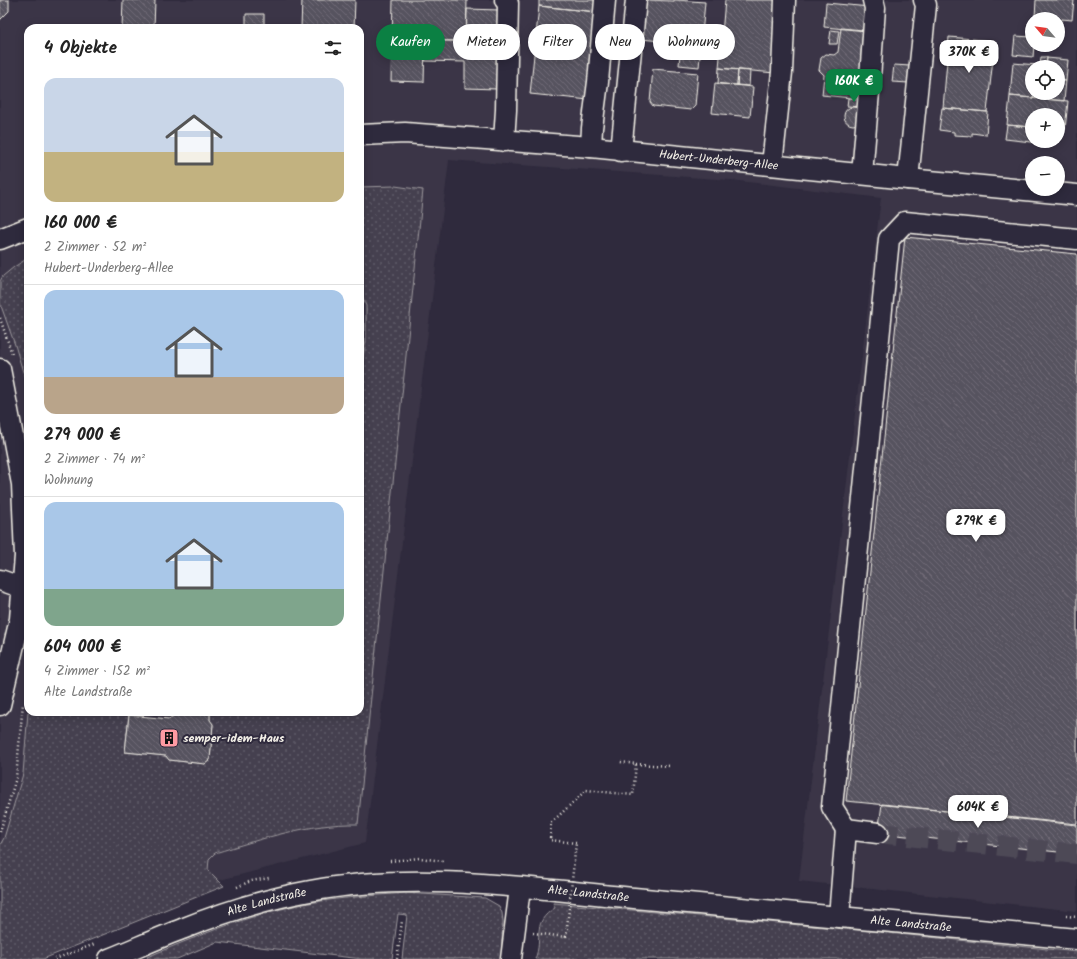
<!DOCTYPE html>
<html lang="de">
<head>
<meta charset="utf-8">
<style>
  :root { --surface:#fff; --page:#f6f6f6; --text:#222; --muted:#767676; --line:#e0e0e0; --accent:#0b8043 }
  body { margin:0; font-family:Kalam,sans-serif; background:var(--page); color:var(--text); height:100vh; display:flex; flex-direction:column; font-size:15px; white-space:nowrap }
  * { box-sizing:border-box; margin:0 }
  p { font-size:13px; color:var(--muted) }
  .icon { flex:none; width:22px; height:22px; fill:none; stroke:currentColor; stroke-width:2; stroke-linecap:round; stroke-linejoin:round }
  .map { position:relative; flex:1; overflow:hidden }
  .sheet { position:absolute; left:24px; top:24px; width:340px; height:692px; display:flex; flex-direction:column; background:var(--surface); border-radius:12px; box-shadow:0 2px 10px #0003 }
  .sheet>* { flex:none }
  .guide { position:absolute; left:376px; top:24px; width:380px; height:36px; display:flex; gap:8px }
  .needle { width:26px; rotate:298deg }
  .fabs { position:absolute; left:1025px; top:12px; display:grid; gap:8px }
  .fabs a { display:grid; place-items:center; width:40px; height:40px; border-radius:50%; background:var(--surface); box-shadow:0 2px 10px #0003; font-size:20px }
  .price { position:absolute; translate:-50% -34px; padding:0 9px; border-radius:8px; background:#fff; color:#222; font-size:13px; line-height:26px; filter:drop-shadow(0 1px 2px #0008) }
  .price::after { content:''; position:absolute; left:50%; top:24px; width:12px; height:9px; margin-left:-6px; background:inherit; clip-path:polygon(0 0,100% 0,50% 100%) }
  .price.active { background:var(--accent); color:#fff }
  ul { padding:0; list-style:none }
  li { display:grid; align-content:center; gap:8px; height:212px; padding:0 20px }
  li+li { border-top:1px solid var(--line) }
  li span { display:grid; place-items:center; height:124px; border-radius:12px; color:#555 }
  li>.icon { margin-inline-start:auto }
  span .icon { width:72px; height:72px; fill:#fffc; stroke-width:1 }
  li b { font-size:17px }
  h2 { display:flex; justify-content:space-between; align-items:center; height:48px; padding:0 20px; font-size:17px }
  .tag { padding:0 14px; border-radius:18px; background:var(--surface); box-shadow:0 2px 10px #0003; font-size:14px; line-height:36px }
  .tag.active { background:var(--accent); color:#fff }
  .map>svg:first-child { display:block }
  .built { fill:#3b3647; fill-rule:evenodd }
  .grass { fill:url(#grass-dots); stroke:#9c989c }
  .building { fill:url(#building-back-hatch); stroke:#f4f1e8 }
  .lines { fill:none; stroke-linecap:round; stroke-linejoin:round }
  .minor-tunnel { stroke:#4d4857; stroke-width:20; stroke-dasharray:20 10; stroke-linecap:butt }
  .minor-casing { stroke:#f4f1e8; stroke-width:23 }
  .path { stroke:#f4f1e8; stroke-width:2.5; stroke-dasharray:1 3; stroke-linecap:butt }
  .minor { stroke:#2f2a3d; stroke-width:20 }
  .path-bridge { stroke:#f4f1e8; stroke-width:2.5; stroke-dasharray:1 3; stroke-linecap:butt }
  .labels { text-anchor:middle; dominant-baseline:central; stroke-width:4; stroke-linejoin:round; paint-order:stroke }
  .street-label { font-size:12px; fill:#f4f1e8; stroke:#2f2a3d }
  .poi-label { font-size:12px; font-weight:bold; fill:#f4f1e8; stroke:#2f2a3d; text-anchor:start }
</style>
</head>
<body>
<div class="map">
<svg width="1077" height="959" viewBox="0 0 1077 959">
  <defs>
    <pattern id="grass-dots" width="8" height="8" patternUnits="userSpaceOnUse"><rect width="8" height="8" fill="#454050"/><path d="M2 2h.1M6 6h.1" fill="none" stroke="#605c69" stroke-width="1.8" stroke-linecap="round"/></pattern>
    <pattern id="building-back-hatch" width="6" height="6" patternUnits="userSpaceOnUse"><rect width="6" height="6" fill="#56525f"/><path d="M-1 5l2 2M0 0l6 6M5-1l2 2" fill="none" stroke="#6f6b76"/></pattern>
  </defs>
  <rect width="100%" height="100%" fill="#2f2a3d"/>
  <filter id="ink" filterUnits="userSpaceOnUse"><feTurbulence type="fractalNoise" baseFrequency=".025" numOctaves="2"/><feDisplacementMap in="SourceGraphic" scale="8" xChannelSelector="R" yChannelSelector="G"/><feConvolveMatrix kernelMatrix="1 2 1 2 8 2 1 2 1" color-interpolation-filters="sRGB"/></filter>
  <g filter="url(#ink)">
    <!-- built -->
    <path class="built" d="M0,0H1077V911L799,881L881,198L731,180L449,160L365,843L216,881L0,959ZM1032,19H1058V45H1032ZM28,28H360V712H28ZM1032,67H1058V93H1032ZM1032,115H1058V141H1032ZM1032,163H1058V189H1032Z"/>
    <!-- grass -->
    <path class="grass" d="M395,186L423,190L358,824C309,823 261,839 215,853L209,859L208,870L224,886L43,959H0V845L4,838L23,774L28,712H129L125,752L166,756L169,760L205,764L210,760L213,724L210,720V712H360V376L366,340V306L360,290V187Z
      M28,258V389L15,345L0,303V281L3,276L14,267Z
      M406,893L485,898L499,906L502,913L503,922L501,959H402L407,915L398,914L392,959H362L217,942L177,959H148L147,957C195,937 243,917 294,906C330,898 368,896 406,893Z
      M553,903L879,932L1077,952V959H535C544,938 530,923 555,908Z"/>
    <!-- building -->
    <path class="building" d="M0,0H9V11L0,20Z
      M123,0H155L154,28H122Z
      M302,0H355L354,28H301Z
      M393,0H467L466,41L392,40Z
      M539,0H598L597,12L539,6Z
      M646,0L674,1V0H676L705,2L701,45L641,39Z
      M725,0H782L775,73L719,68Z
      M1036,0H1074L1072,20L1062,19L1061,24H1058V19H1044V18L1035,17Z
      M826,3L870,7L867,31L824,27Z
      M539,6L597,12L589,100L530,94Z
      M467,9L499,10L497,89L465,88V62L425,61V41H466Z
      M246,14H264V28H246Z
      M841,28L863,30L861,55H865L858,97H861V99L822,95L824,75L819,70L821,58L826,54L834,55L838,52Z
      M831,30L839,31L837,44H829Z
      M1015,36L1032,37V45H1034L1033,57L1013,55Z
      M949,37L995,41L987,112L943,108Z
      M392,40L425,41L424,82L391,81Z
      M681,45L701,47L699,67L679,65Z
      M1041,57H1047L1046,67L1040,66Z
      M1047,58L1068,60L1066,81L1058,80V67H1046Z
      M1013,63L1037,65V67H1032V93H1034L1033,98L1010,96Z
      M894,65L910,66L909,83L892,82Z
      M719,68L738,70L737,85L718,84Z
      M653,69L698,73L695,106L691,110L653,106L650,102Z
      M738,70L750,71L749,86L737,85Z
      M1058,80L1066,81L1064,101L1033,98L1034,93H1058Z
      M715,83L753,87L750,117L712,113Z
      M1010,96L1068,101L1065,130H1058V115H1032V127L1007,125Z
      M848,98L861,99V107L847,106Z
      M844 116a9 9 0 1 1 18 0a9 9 0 1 1-18 0Z
      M942,108L988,112L986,135L972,133V136L954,135V132L939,130Z
      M1007,125L1032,127V141H1050L1049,144L1005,139Z
      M905,237L1077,254V824L846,801Z
      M173,712H210V720L213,724L210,760L205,764L169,760L166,756L125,752L129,715L169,719L173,716Z
      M882,804L1077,825V854L878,833Z"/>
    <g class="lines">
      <!-- minor-tunnel -->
      <path class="minor-tunnel" d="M878,833L1077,854"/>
      <defs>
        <g id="minor">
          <path id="s1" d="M360,135L405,133L591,147L908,179L1077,195"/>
          <path d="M504,141L506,110L508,3L505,0"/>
          <path d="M591,147L592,128L598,82L605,0"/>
          <path d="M621,151L636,0"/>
          <path d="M772,165L782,72L785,0"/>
          <path d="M862,174L869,92L875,8L873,0"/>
          <path d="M908,179L926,5L924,0"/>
          <path d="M0,239L28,228"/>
          <path d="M0,369L22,484L25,556L20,619L0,705"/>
          <path d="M0,580L23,588"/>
          <path d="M846,829L832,807L889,239L905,222L1077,239"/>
          <path d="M839,917L846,829L878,833"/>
          <path id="s2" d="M109,959C134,949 158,938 182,929C224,912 266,899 310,891C415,871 529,888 634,898C782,911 929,926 1077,939"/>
          <path d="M511,959L520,888"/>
        </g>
      </defs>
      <!-- minor casing -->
      <use href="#minor" class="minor-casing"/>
      <!-- path -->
      <path class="path" d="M0,318L12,354
        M636,764L671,766
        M0,832L16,778L23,703
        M576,843L550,840L551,823L586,790L633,795L636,764L620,762
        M390,861L420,858L443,861
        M237,887L251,881L269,878
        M1066,916L1077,917
        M533,933L566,937
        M55,959L95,944
        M397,959L402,921"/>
      <!-- minor -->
      <use href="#minor" class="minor"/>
      <!-- path-bridge -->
      <path class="path-bridge" d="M566,937L576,843"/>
    </g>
  </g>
  <!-- icons -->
  <defs>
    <symbol id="building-square" viewBox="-11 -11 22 22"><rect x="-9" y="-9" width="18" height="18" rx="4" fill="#ff9aa2" stroke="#2f2a3d"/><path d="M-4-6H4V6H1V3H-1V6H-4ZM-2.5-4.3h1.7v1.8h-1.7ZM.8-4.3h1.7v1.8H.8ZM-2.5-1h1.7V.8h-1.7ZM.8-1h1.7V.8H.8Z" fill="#111"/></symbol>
  </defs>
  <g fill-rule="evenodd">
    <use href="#building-square" x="158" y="727" width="22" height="22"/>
  </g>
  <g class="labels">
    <!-- street labels -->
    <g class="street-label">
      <text stroke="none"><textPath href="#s1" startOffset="360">Hubert-Underberg-Allee</textPath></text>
      <text stroke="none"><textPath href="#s2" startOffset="492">Alte Landstraße</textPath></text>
      <text stroke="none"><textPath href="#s2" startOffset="168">Alte Landstraße</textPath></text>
      <text stroke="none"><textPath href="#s2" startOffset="816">Alte Landstraße</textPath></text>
    </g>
    <!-- poi labels -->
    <g class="poi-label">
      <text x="183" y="738">semper-idem-Haus</text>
    </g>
  </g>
</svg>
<div class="fabs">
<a><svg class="needle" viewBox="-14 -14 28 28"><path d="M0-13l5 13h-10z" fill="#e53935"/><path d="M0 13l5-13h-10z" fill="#767676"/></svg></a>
<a><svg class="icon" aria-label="locate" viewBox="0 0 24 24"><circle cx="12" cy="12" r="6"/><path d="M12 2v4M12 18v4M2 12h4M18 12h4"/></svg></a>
<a>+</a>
<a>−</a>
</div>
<b class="price" style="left:969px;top:74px">370K €</b>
<b class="price active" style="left:854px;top:103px">160K €</b>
<b class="price" style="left:976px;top:543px">279K €</b>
<b class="price" style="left:978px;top:829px">604K €</b>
<div class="guide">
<a class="tag active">Kaufen</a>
<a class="tag">Mieten</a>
<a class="tag">Filter</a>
<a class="tag">Neu</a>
<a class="tag">Wohnung</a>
</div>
<section class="sheet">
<h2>4 Objekte<svg class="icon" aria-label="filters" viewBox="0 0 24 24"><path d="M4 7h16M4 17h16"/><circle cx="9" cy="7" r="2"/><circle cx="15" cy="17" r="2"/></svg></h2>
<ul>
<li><span style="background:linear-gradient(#c9d6e8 60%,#c2b280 0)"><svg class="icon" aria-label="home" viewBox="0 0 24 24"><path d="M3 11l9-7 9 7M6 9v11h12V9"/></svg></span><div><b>160 000 €</b><p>2 Zimmer · 52 m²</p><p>Hubert-Underberg-Allee</p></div></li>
<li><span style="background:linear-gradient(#a9c7e8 70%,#b9a48a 0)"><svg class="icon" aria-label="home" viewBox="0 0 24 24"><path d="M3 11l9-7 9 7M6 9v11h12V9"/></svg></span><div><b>279 000 €</b><p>2 Zimmer · 74 m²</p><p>Wohnung</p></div></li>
<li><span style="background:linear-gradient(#a9c7e8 70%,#7fa58c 0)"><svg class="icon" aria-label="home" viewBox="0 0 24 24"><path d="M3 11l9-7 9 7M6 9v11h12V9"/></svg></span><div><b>604 000 €</b><p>4 Zimmer · 152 m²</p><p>Alte Landstraße</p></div></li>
</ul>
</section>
</div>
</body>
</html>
